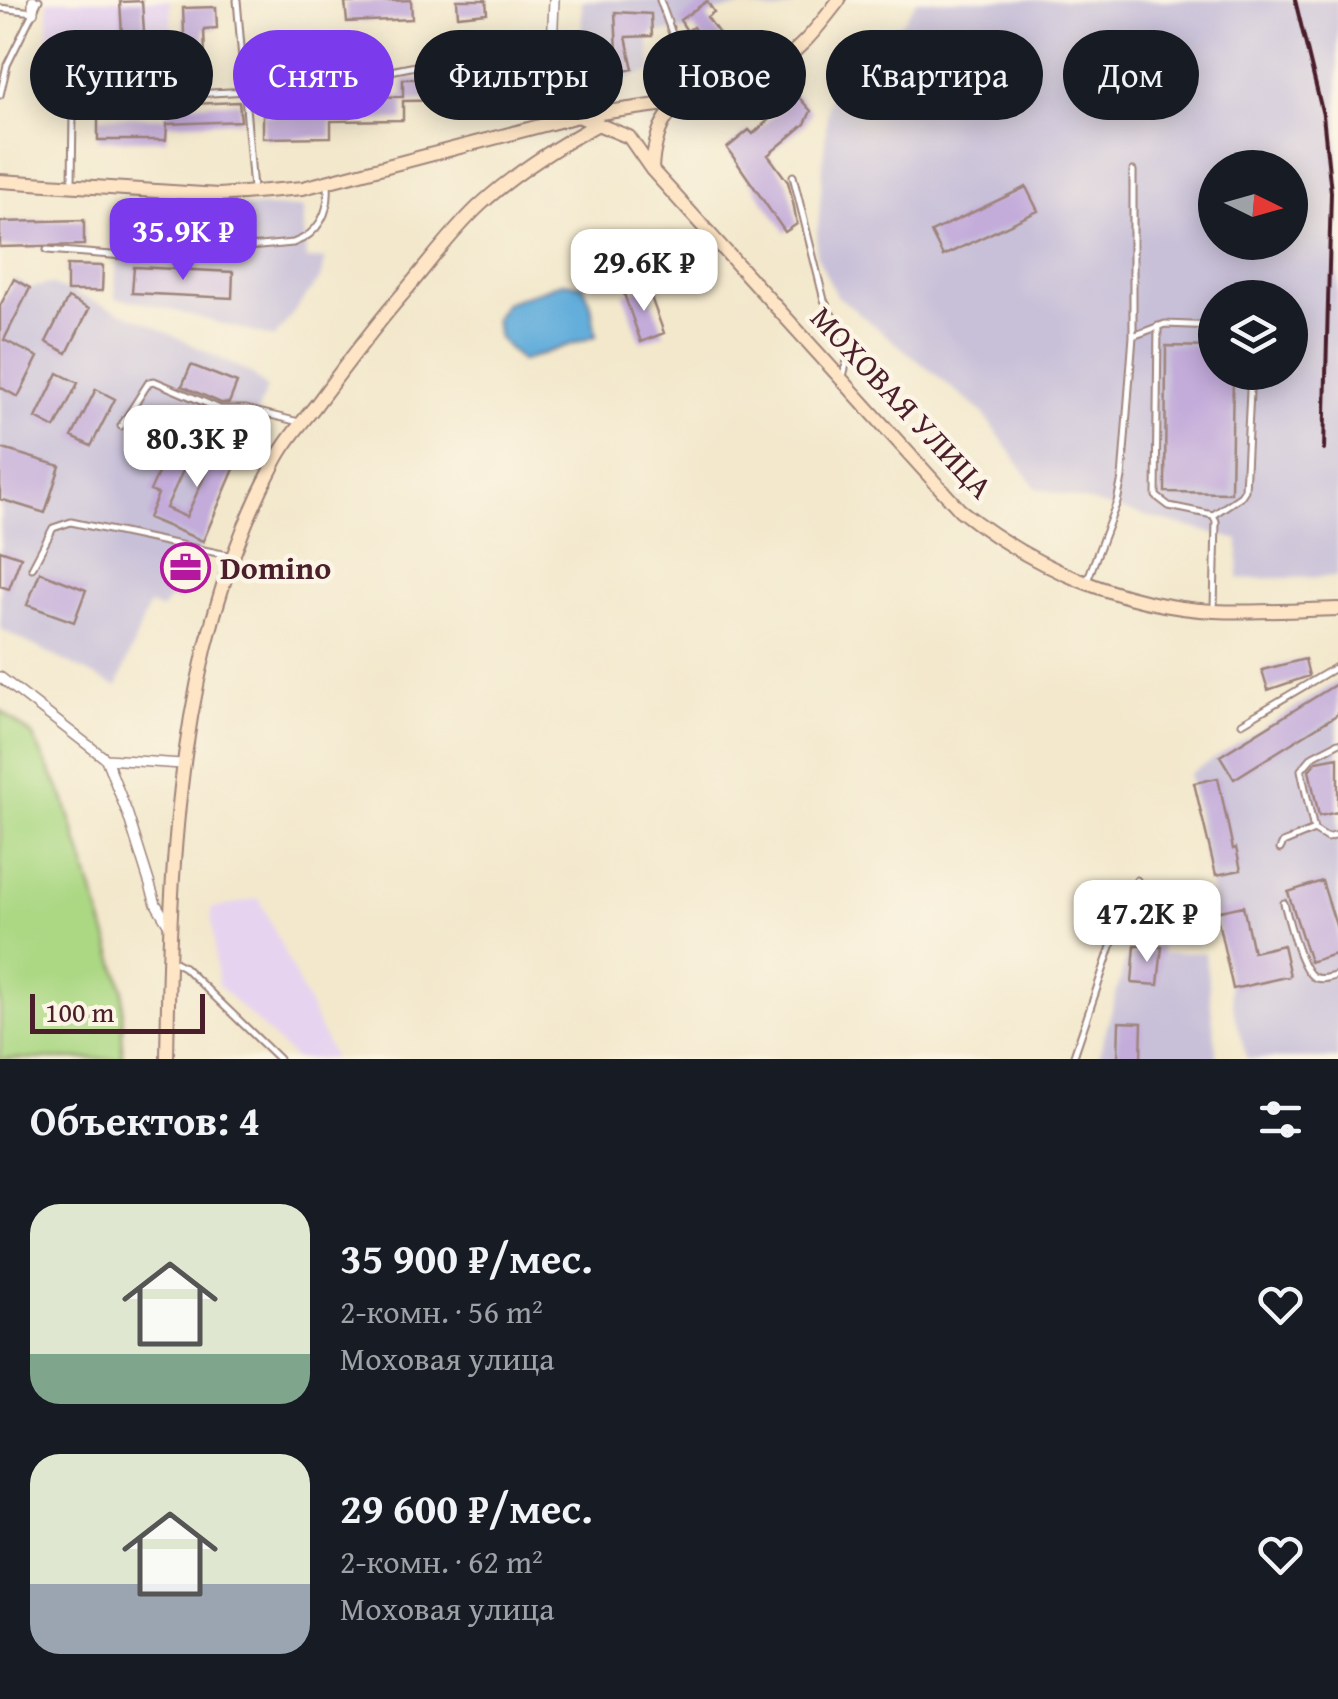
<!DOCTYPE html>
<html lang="ru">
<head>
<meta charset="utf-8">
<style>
  :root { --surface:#171b24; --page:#242831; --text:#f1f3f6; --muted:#9ea1a6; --accent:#7c3aed }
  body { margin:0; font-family:"Gentium Book Plus",serif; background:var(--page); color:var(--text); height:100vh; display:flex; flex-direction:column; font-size:38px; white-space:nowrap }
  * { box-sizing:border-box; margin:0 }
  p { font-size:32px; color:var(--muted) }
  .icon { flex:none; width:55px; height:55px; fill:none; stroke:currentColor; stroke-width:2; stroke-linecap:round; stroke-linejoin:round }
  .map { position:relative; height:1059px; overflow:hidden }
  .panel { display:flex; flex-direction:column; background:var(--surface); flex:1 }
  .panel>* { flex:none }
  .top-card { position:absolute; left:30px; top:30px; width:1280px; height:90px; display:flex; gap:20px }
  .needle { width:65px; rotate:95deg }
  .buttons { position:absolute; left:1198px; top:150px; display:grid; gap:20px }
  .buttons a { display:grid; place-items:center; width:110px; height:110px; border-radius:50%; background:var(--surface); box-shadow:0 5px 25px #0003; font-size:50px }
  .scale { position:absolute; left:30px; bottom:25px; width:175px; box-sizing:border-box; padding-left:10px; border:5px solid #4a1f2b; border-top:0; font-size:28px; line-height:35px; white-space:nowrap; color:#4a1f2b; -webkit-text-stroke:8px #fcf5e5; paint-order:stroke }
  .price { position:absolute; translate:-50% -85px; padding:0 22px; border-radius:20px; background:#fff; color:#222; font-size:32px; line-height:65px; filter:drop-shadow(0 2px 5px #0008) }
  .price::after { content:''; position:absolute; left:50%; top:60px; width:30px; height:22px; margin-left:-15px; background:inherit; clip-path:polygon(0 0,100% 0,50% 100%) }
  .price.current { background:var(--accent); color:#fff }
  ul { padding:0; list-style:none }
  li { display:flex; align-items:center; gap:30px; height:250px; padding:0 30px }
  li span { display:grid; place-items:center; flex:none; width:280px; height:200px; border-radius:30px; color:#555 }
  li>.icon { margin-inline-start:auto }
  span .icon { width:120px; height:120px; fill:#fffc; stroke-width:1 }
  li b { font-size:42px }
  h2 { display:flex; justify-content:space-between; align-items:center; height:120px; padding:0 30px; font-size:42px }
  .pill { padding:0 35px; border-radius:45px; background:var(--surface); box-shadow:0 5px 25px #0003; font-size:35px; line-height:90px }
  .pill.current { background:var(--accent); color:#fff }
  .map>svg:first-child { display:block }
  .built { fill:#e6d3f0 }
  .industrial { fill:#c8c0d8; fill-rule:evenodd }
  .green { fill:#acd884; stroke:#7b7c58; stroke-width:2.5 }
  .water { fill:#63aedb; stroke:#566683; stroke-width:2.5 }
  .building { fill:#c3abda }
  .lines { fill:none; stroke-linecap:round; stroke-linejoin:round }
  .lane-casing { stroke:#9e847c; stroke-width:9 }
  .street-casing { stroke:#9e847c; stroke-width:12 }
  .secondary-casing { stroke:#9e847c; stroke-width:16 }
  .lane { stroke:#fff; stroke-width:5 }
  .street { stroke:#fff; stroke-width:9 }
  .secondary { stroke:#fee5c5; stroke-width:12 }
  .rail { stroke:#4a1f2b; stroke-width:4 }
  .labels { text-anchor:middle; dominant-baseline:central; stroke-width:9; stroke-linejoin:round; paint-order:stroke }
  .street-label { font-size:32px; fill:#4a1f2b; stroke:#fcf5e5 }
  .poi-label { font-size:32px; font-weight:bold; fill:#4a1f2b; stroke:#fcf5e5; text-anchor:start }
</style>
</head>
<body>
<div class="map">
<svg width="1338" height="1059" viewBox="0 0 1338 1059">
  <rect width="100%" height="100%" fill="#fcf5e5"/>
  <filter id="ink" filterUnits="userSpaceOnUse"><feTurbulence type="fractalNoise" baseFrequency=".01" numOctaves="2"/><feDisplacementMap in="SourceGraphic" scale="20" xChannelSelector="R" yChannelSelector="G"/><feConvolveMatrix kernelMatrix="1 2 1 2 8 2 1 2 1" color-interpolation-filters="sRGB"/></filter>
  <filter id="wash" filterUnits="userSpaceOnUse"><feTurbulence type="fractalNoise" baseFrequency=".0048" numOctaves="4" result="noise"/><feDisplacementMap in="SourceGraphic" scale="40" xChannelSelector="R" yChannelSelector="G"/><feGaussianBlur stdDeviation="2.25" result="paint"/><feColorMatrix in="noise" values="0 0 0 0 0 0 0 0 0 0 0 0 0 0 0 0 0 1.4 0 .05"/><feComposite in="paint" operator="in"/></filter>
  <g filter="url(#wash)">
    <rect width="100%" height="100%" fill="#f3e8cc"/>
    <!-- built -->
    <path class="built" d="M48,0H170L174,64L162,83L144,91L48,100Z
      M259,898L334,1059H295L218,985L211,909Z"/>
    <!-- industrial -->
    <path class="industrial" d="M582,0H808L777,12L746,6L715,12L687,31L648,33L652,72L591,88L581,35Z
      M917,0H1338V577L1238,579L1239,540L1036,488L982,412L836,295L816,254L829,90L905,19ZM1215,168H1290V242H1215ZM1215,298H1290V372H1215Z
      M119,204L303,208L306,259H325L322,276L274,338L145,303L115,298Z
      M50,284L146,322L252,374L267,389L211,520L186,588L179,601L170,598L162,610L149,605L117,687L0,629V348L30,288Z
      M1338,681V1059H1247L1235,1016L1189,774Z
      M1205,952L1217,1059H1098L1127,955Z"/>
    <!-- green -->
    <path class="green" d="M0,710L32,735L64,798L123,989L122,1059H0Z"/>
    <!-- water -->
    <path class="water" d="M564,282L583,285L591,305L596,336L521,361L498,337L495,319L505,303Z"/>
    <g id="blocks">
      <!-- building -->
      <path class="building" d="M411,0L412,19L347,22L345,3Z
        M457,0H486L487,13L458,16Z
        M142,1L147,79L125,81L120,2Z
        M707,1L714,12L707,17L728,46L714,56L693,27L687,31L680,20Z
        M216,7L217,28L204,29L205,57L185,58L183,8Z
        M615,12L651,14L652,36L626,37L633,69L611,74L607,54L617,52Z
        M518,55V78H461L460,56Z
        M461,78V100L403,101V120L331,121V137L263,138V115L330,114L331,95L403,97V79Z
        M794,92L811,111L805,124L768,155L788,182L794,207L797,224L785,232L727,148L749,130L753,134L787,103L784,100Z
        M239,102L241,121L167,124L166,140H98V117H166V105Z
        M1026,187L1038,211L943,256L931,232Z
        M135,211L214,213L213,239L135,237Z
        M84,220V245L0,247V222Z
        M67,265L103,266L102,291H67Z
        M134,267L233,272L232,298L132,293Z
        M14,279L30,288L4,340L38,357L18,397L0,387V306Z
        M647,286L664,333L641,342L624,294Z
        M68,298L89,309L67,353L46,342Z
        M1166,346L1215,347V372H1233L1231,493L1165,492Z
        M191,365L237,383L229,403H221L182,386Z
        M58,373L78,383L55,428L36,418Z
        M96,389L115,399L91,446L72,437Z
        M225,431L246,441L203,541L148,518L158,494L150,491L165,457L185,466L166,508L186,517Z
        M0,448L60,466L45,513L0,499Z
        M0,550L21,557L9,589L0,586Z
        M178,558L195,564L186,588L169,581Z
        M40,572L86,590L74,622L27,605Z
        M1305,659L1309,676L1268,690L1262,670Z
        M1338,683V714L1234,779L1220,756Z
        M1338,757V812L1319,816L1309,770L1317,761Z
        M1218,778L1233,849L1236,848L1241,870L1216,875L1194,783Z
        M1322,881L1338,932V953L1310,962L1288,892Z
        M1243,906L1253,952L1283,945L1290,976L1233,989L1216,912Z
        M1135,945L1162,947L1158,985L1132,983Z
        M1119,1022L1142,1023L1141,1059H1118Z"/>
    </g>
  </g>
  <g filter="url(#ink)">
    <use href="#blocks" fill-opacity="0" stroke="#9e847c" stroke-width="2.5"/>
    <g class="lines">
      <defs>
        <path id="lane" d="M237,0L253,189
          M660,0L694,95
          M0,8L33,12
          M0,95L7,65L39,0
          M793,176L824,300L846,342L848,357L843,376
          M72,182L73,114L156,96L304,88L436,62L453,50L550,42
          M47,250L137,257L293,243C319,234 330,212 328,185
          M1158,326L1156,496L1169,506L1213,515L1216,521L1214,608
          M1133,336L1165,324L1215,326
          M121,426L149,382L154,381L220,409H246L299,422
          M1213,515L1241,496L1245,490L1251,372
          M32,568L53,528L71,522L232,556
          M1087,581L1117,502L1122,478L1133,336V171
          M1242,723L1338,666
          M1314,830L1327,838L1338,835
          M1280,849L1283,843L1314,830L1301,770L1313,756L1338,743
          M1284,903C1288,918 1300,970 1314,977C1321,981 1331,977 1338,975
          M171,960L184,967L279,1059
          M1073,1059L1123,911L1137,880"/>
        <path id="street" d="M554,0L551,74L561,106L578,116
          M33,12V0
          M0,677L106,759L128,815L156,904L168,924
          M106,759L182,764"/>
        <path id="secondary" d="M578,116L629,137L652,170L960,510C1032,567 1121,606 1214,611C1255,613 1297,610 1338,609
          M652,170C652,156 655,145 659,132C674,88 725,95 762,74C796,56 816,30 839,0
          M0,181L219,195L303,188L578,116L680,102
          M167,1059C170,856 177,643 276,460C286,440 302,423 316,405C342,370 367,336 395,303C423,271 449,234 480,205C515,173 556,147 598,124"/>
      </defs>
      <!-- lane casing -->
      <use href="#lane" class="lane-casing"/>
      <!-- street casing -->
      <use href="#street" class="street-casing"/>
      <!-- secondary casing -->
      <use href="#secondary" class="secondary-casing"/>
      <!-- lane -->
      <use href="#lane" class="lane"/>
      <!-- street -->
      <use href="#street" class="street"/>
      <!-- secondary -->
      <use href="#secondary" class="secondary"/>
      <!-- rail -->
      <path class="rail" d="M1295,0L1323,115L1331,192L1324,450"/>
    </g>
  </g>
  <!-- icons -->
  <defs>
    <symbol id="office-ring" viewBox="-11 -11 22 22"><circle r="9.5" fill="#fcf5e5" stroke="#b5179e" stroke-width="1.5"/><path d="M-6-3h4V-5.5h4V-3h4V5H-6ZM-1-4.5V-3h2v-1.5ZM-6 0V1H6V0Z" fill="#b5179e"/></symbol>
  </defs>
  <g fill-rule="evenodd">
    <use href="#office-ring" x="158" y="540" width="55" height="55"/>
  </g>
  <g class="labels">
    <!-- street labels -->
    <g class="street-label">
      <text transform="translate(902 402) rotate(47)">МОХОВАЯ УЛИЦА</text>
    </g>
    <!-- poi labels -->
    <g class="poi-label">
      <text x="220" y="567">Domino</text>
    </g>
  </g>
</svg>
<div class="buttons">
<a><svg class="needle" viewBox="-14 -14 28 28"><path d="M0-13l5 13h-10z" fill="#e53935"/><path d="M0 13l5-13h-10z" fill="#9ea1a6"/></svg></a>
<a><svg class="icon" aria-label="layers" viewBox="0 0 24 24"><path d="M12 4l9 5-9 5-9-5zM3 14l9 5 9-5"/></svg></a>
</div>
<div class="scale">100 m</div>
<b class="price current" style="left:183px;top:283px">35.9K ₽</b>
<b class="price" style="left:644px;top:314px">29.6K ₽</b>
<b class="price" style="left:197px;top:490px">80.3K ₽</b>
<b class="price" style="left:1147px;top:965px">47.2K ₽</b>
<div class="top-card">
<a class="pill">Купить</a>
<a class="pill current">Снять</a>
<a class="pill">Фильтры</a>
<a class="pill">Новое</a>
<a class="pill">Квартира</a>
<a class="pill">Дом</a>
</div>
</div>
<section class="panel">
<h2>Объектов: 4<svg class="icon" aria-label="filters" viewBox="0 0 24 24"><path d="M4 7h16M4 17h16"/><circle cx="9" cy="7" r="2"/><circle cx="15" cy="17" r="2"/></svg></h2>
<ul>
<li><span style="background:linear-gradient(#dfe7d0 75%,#7fa58c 0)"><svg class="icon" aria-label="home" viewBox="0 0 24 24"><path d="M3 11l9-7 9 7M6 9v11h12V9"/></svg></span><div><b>35 900 ₽/мес.</b><p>2-комн. · 56 m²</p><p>Моховая улица</p></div><svg class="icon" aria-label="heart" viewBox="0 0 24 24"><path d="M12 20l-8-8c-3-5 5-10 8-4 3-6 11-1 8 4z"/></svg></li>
<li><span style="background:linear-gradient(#dfe7d0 65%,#9aa5b1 0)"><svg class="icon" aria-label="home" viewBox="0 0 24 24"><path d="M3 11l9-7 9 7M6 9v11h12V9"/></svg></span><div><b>29 600 ₽/мес.</b><p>2-комн. · 62 m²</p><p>Моховая улица</p></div><svg class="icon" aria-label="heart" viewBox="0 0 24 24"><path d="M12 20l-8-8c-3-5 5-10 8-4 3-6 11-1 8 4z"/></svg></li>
</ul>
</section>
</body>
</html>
